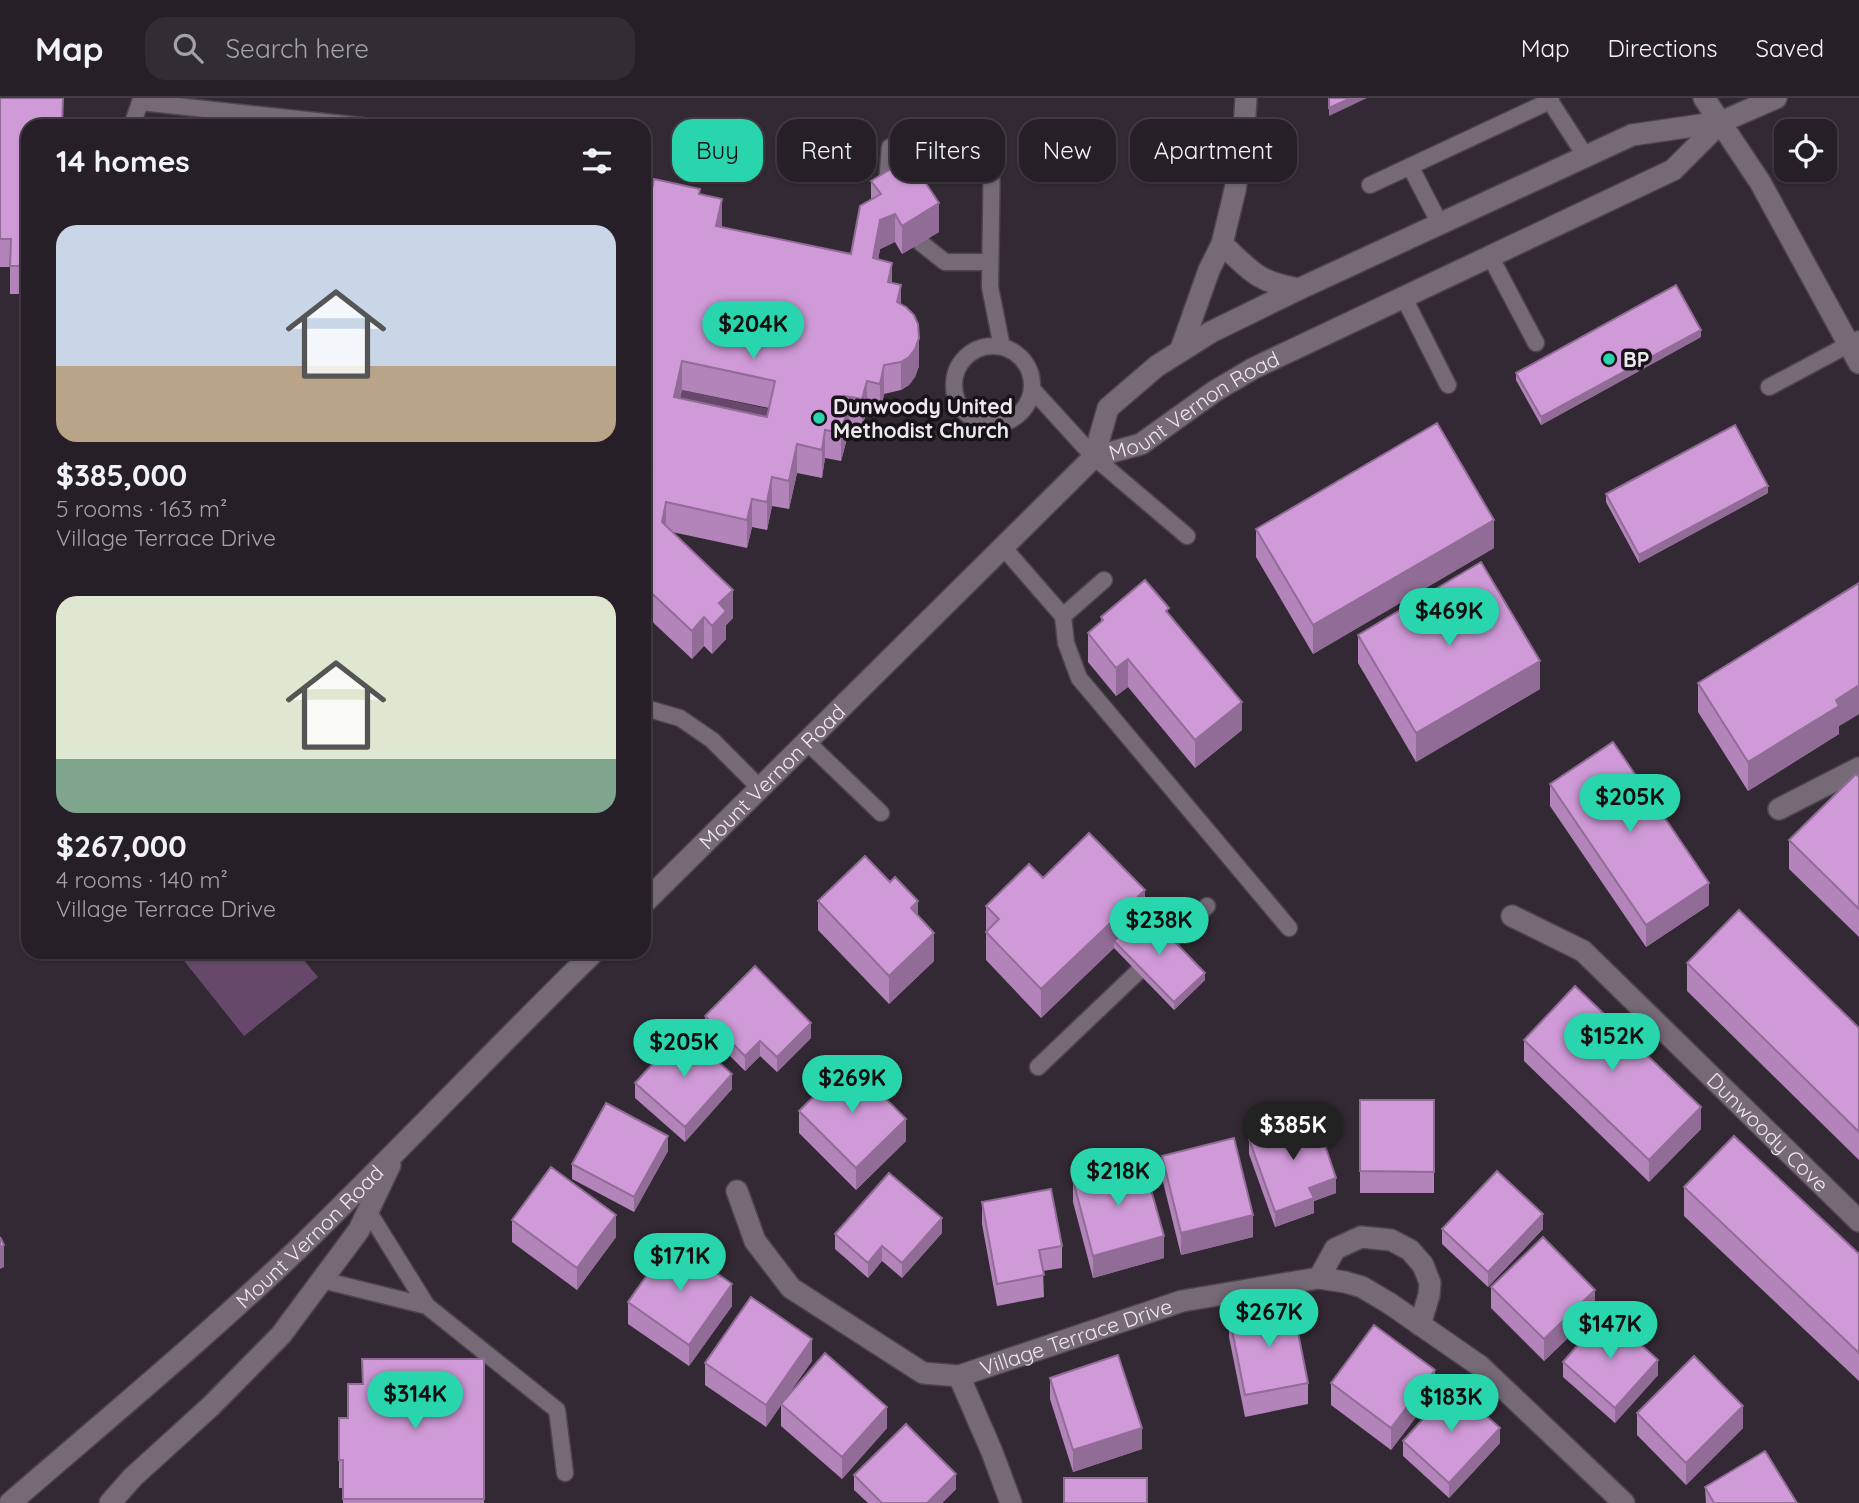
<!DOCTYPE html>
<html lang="en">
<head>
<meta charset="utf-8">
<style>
  :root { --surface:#261f27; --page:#322c33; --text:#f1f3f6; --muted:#a4a2a7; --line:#423d44; --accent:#28d5ad }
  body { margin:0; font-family:Quicksand,sans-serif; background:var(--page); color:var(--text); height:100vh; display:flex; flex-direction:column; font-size:26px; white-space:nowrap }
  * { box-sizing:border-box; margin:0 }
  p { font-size:23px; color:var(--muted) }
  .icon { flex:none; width:38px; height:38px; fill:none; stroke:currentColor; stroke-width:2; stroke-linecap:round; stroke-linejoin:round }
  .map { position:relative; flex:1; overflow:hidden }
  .side { position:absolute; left:21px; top:21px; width:630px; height:840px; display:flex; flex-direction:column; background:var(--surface); border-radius:21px; box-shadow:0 2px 5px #0004,0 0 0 2px var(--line) }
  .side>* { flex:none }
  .hud { position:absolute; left:672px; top:21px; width:665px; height:63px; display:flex; gap:14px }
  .buttons { position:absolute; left:1774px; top:21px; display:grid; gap:14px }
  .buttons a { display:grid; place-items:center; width:63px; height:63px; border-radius:14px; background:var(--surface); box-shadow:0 2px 5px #0004,0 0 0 2px var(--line); font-size:35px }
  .price { position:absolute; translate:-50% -60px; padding:0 16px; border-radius:24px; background:var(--accent); color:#111; font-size:23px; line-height:46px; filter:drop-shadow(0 2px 4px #0008) }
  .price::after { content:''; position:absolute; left:50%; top:42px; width:21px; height:16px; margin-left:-10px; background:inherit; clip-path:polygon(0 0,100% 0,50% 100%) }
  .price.selected { background:#222; color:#fff }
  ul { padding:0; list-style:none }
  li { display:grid; align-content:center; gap:14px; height:371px; padding:0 35px }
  li span { display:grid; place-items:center; height:217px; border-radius:21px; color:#555 }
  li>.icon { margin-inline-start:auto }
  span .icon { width:126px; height:126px; fill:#fffc; stroke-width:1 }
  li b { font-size:30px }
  h2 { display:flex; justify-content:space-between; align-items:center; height:84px; padding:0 35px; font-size:30px }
  .chip { padding:0 24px; border-radius:21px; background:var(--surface); box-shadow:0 2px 5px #0004,0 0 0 2px var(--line); font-size:24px; line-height:63px }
  .chip.selected { background:var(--accent); color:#111 }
  header { display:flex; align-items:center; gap:42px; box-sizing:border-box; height:98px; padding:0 35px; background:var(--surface); border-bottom:2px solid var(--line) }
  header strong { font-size:33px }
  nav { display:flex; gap:38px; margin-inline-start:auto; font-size:24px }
  .search { width:490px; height:63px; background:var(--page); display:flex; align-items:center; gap:18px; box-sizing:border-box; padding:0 24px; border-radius:21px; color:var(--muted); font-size:26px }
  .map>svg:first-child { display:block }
  .green { fill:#66496a }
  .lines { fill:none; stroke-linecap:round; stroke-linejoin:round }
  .lane-casing { stroke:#4d454e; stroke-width:19 }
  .street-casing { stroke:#4d454e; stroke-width:24 }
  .secondary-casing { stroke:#4d454e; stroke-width:24 }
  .lane { stroke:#766a77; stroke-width:16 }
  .street { stroke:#766a77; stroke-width:21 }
  .secondary { stroke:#766a77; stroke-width:21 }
  .wall { fill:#b284b9; fill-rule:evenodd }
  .shaded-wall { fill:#916c96 }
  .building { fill:#cf9ad7; stroke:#916c96; stroke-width:2; fill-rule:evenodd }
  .poi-dot { fill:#28d5ad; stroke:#181318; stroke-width:2.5 }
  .labels { text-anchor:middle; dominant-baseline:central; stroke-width:7; stroke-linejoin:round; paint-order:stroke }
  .poi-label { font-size:21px; font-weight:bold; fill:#eee8ef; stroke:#181318; text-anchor:start }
  .street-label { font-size:21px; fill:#eee8ef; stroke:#181318 }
</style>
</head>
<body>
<header>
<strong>Map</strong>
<div class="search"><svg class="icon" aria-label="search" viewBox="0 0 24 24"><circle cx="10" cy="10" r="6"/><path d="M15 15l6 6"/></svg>Search here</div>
<nav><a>Map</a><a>Directions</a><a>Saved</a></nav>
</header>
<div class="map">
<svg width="1859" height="1405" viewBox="0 0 1859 1405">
  <rect width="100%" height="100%" fill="#332934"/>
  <!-- green -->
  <path class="green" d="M682,292L775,312L767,347L674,328Z
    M177,854H297L318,879L244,938Z"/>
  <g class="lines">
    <defs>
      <path id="lane" d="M1550,3L1586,59
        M132,28L140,4L363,28
        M992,50L990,189L1002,249
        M1410,68L1440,126
        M1370,87L1550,3L1551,0
        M889,92L887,86L890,49
        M921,145L945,164H989
        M1490,158L1536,245
        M1403,198L1448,287
        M954 287a39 39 0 1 1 78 0a39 39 0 1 1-78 0Z
        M1769,289L1859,241
        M1032,291L1094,359L1187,438
        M1003,449L1063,518L1066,545L1079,580L1289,830
        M1063,518L1104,482
        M649,611L680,620L712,642L760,690
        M807,644L881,715
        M1038,969L1207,808
        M322,1182L427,1208L368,1113
        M427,1208L557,1312L565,1375"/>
      <g id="street">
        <path d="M1222,146C1251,173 1257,184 1299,191"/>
        <path d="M1181,251L1209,172L1222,146L1235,92L1244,33L1246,0"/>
        <path d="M1779,711L1859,670"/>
        <path id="s1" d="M1512,818L1583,853L1859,1123"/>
        <path id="s2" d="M737,1093L755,1143L791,1190L923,1275L959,1278L1182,1203L1319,1180L1345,1184L1362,1189L1389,1205L1480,1268L1624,1405"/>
        <path d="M1319,1180L1335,1151L1361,1139L1391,1142L1410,1152L1423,1167L1430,1185L1429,1197L1420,1227"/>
        <path d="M959,1278L992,1354L1011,1405"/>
      </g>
      <g id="secondary">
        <path d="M1704,0L1760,84L1859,265"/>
        <path d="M1094,359L1108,310L1157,268L1211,234L1299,191L1632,37L1721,24"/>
        <path id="s3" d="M644,805L1094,359L1141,346L1215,293L1254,270L1673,72L1721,24L1776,0"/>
        <path id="s4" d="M10,1405C107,1321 206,1239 299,1150C399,1053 494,952 594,854"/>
        <path d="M110,1405L133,1379L211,1308L281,1237L359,1132L390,1067"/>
      </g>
    </defs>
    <!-- lane casing -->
    <use href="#lane" class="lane-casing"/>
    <!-- street casing -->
    <use href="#street" class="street-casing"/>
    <!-- secondary casing -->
    <use href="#secondary" class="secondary-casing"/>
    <!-- lane -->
    <use href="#lane" class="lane"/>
    <!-- street -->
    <use href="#street" class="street"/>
    <!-- secondary -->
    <use href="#secondary" class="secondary"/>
  </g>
  <!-- wall -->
  <path class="wall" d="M0,0L28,28V196H10V169H0Z
    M871,83L939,134L902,156L895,144L880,151L878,162L892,185L901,206L919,268L915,279L909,287L901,292L884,296L880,314L867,312L862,329L849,327V333L841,363L825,360L822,380L797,375L789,411L772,408L767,432L752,429L747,450L672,434L733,520L726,527V541L712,556L704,548L692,561L644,516V112L647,113L700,96L722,129L851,156L871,102ZM682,292L769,310L767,319L680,301Z
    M1701,239L1541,327L1516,282V275Z
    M1768,395L1639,465L1606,404V396Z
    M1256,431L1494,450L1313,556L1256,459Z
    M1859,485V616L1839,628V636L1748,693L1698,614V585Z
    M1169,516L1242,632L1195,670L1128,589L1116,598L1088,564V535L1101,524V519Z
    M1358,537L1540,591L1416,664L1358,565Z
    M1859,679V839L1789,771V742Z
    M1550,686L1709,807L1646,849L1550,708Z
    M1043,780L1145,813L1205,882L1174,912L1114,850L1041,920L986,862V808Z
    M818,803L918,817L934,863L889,906L818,832Z
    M1687,865L1859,930V1062L1687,893Z
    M705,918L811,940L777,974L760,958L745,973L705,933Z
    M1524,942L1701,1031L1649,1084L1524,963Z
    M635,985L732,991L685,1044L635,1000Z
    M1360,1002H1434V1095H1360Z
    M799,1013L906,1043L856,1092L799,1035Z
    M1249,1041L1336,1095L1314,1103V1115L1275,1129L1249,1056Z
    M668,1053L634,1114L572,1081V1066Z
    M1162,1058L1253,1139L1181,1157L1162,1080Z
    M1073,1082L1164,1160L1093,1180L1073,1104Z
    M1684,1089L1859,1156V1283L1684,1118Z
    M982,1104L1062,1148V1170L1043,1173L1044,1199L997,1208L982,1126Z
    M512,1122L616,1139L577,1192L512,1144Z
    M1442,1131H1543L1488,1189L1442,1146Z
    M942,1135L902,1180L882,1163L868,1180L835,1151V1136Z
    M1491,1189L1595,1214L1544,1263L1491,1210Z
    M628,1204L732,1208L689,1268L628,1226Z
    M1229,1217L1308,1285V1306L1245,1319L1229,1239Z
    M484,1261V1405H343V1390H339V1320H348Z
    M812,1263L785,1301L887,1330L842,1381L781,1328V1307L766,1329L705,1287V1265Z
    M1563,1264L1658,1277L1615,1325L1563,1279Z
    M1050,1280L1142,1351L1073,1374L1050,1301Z
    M1331,1285L1435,1294L1391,1352L1331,1307Z
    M1637,1315L1743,1330L1686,1387L1637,1337Z
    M1403,1343L1500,1345L1449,1400L1403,1358Z
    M854,1377L956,1391L942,1405H868L854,1392Z
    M1705,1389L1797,1405H1706Z"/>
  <!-- shaded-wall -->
  <path class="shaded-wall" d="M1351,0H1367L1329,18V10Z
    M722,101V129L716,128Z
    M939,105V134L902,156V128Z
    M895,116V144L880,151L873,189V160L880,122Z
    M892,165V193L888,184Z
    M901,187V215L897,204Z
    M1701,232V239L1541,327V319Z
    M919,240V268L915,279L909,287L901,292V264Z
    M682,263V292L674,328V299Z
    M884,267V296L880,314V286Z
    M867,283V312L862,329V301Z
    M844,298V324L849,305V333L841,363V335Z
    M825,332V360L822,380V352Z
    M797,346V375L789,411V383Z
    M772,379V408L767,432V404Z
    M1768,388V395L1639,465V457Z
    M752,401V429L747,450V422Z
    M666,404V432L662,424Z
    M1494,422V450L1313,556V527Z
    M733,492V520L726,527V541L712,556V528L719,505Z
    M704,519V548L692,561V533Z
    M1128,561V589L1116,598V570Z
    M1540,563V591L1416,664V635Z
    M1859,587V616L1839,628V636L1748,693V664L1836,602Z
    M1242,604V632L1195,670V642Z
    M1709,785V807L1646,849V827Z
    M1145,792V821L1114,843V850L1041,920V891Z
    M918,803V831L911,810Z
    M934,835V863L889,906V878Z
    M1205,875V882L1174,912V904Z
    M811,925V940L777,974V959Z
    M760,943V958L745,973V958Z
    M732,976V991L685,1044V1029Z
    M1701,1009V1031L1649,1084V1062Z
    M906,1021V1043L856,1092V1070Z
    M668,1038V1053L634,1114V1099Z
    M1336,1080V1095L1314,1103V1115L1275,1129V1114L1309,1090Z
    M1543,1116V1131L1488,1189V1174Z
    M616,1117V1139L577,1192V1170Z
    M1253,1117V1139L1181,1157V1135Z
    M942,1120V1135L902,1180V1165Z
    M1164,1138V1160L1093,1180V1158Z
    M4,1147V1169L0,1171V1149Z
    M882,1148V1163L868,1180V1165Z
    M732,1186V1208L689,1268V1247Z
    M1595,1192V1214L1544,1263V1241Z
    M812,1241V1263L766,1329V1307Z
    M1658,1262V1277L1615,1325V1310Z
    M1435,1272V1294L1391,1352V1330Z
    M1743,1308V1330L1686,1387V1365Z
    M887,1309V1330L842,1381V1359Z
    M1142,1330V1351L1073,1374V1352Z
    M1500,1330V1345L1449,1400V1385Z
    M956,1376V1391L942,1405H927Z"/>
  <!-- building -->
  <path class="building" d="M0,0H63L62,28H28V168H10L11,141H0Z
    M1329,0H1351L1329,10Z
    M437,23L458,28H436Z
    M909,60L939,105L902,128L895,116L880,122L873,160L892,165L888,184L901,187L897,204L906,209L914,217L918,226L919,240L915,251L909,259L901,264L884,267L880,286L867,283L862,301L844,298L843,304L849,305L841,335L825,332L822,352L797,346L789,383L772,379L767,404L752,401L747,422L666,404L662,424L733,492L719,505L726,513L712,528L704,519L692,533L644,488V379L650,381L652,370L644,369V112L647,113L654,81L700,91L699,96L722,101L716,128L851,156L860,108L881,96L871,83ZM682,263L775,283L767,319L674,299Z
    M1676,187L1701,232L1541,319L1516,275Z
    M1437,325L1494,422L1313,527L1256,431Z
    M1735,327L1768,388L1639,457L1606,396Z
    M1481,464L1540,563L1416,635L1358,537Z
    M1145,482L1169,510L1166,513L1242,604L1195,642L1128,561L1116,570L1088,535L1103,522L1101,519Z
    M1859,485V587L1836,602L1839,608L1748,664L1698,585Z
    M1613,644L1709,785L1646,827L1550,686Z
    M1856,676L1859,679V811L1789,742Z
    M1089,735L1145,792L1041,891L986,834L999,821L986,808L1029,766L1043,780Z
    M865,758L890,784L895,779L918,803L911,810L934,835L889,878L818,803Z
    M1739,812L1859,930V1034L1687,865Z
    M1145,813L1205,875L1174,904L1114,843Z
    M755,868L811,925L777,959L760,943L745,958L705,918Z
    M1575,888L1701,1009L1649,1062L1524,942Z
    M683,933L732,976L685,1029L635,985Z
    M849,964L906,1021L856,1070L799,1013Z
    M1360,1002H1434V1074L1360,1073Z
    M606,1005L668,1038L634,1099L572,1066Z
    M1315,1018L1336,1080L1309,1090L1314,1100L1275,1114L1249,1041Z
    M1734,1038L1859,1156V1255L1684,1089Z
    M1234,1040L1253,1117L1181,1135L1162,1058Z
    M1143,1063L1164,1138L1093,1158L1073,1082Z
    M551,1069L616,1117L577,1170L512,1122Z
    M1497,1073L1543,1116L1488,1174L1442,1131Z
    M889,1075L942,1120L902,1165L882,1148L868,1165L835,1136Z
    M1051,1091L1062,1148L1039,1152L1044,1177L997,1186L982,1104Z
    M0,1139L4,1147L0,1149Z
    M1543,1139L1595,1192L1544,1241L1491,1189Z
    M671,1143L732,1186L689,1247L628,1204Z
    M751,1199L812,1241L766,1307L705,1265Z
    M1292,1204L1308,1285L1245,1297L1229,1217Z
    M1606,1215L1658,1262L1615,1310L1563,1264Z
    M1374,1227L1435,1272L1391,1330L1331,1285Z
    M825,1255L887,1309L842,1359L781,1306Z
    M1118,1257L1142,1330L1073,1352L1050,1280Z
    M1694,1258L1743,1308L1686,1365L1637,1315Z
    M362,1261H484V1401H343V1362H339V1320H348V1286H363Z
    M1453,1288L1500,1330L1449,1385L1403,1343Z
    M906,1326L956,1376L927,1405H882L854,1377Z
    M1765,1353L1797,1405H1714L1705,1389Z
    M1064,1380H1147V1405H1064Z"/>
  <!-- markers -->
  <g class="poi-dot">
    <circle cx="1609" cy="261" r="7"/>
    <circle cx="819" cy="320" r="7"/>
  </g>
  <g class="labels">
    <!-- poi labels -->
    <g class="poi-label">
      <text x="1623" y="261">BP</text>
      <text x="833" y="308">Dunwoody United<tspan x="833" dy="24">Methodist Church</tspan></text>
    </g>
    <!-- street labels -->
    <g class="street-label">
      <text stroke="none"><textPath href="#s3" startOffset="747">Mount Vernon Road</textPath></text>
      <text stroke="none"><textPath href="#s3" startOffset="180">Mount Vernon Road</textPath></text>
      <text stroke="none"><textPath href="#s1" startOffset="338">Dunwoody Cove</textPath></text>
      <text stroke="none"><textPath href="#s4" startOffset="401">Mount Vernon Road</textPath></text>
      <text stroke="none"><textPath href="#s2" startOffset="429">Village Terrace Drive</textPath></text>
    </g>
  </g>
</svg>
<div class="buttons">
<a><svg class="icon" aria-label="locate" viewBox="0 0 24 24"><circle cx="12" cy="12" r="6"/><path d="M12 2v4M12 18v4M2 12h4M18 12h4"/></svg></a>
</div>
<b class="price" style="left:753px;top:263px">$204K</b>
<b class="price" style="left:1449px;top:550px">$469K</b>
<b class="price" style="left:1630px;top:736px">$205K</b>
<b class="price" style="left:1159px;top:859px">$238K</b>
<b class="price" style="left:1612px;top:975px">$152K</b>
<b class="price" style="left:684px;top:981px">$205K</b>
<b class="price" style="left:852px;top:1017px">$269K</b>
<b class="price selected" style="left:1293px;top:1064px">$385K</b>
<b class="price" style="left:1118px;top:1110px">$218K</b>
<b class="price" style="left:680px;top:1195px">$171K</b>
<b class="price" style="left:1269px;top:1251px">$267K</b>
<b class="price" style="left:1610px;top:1263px">$147K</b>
<b class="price" style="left:415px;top:1333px">$314K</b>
<b class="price" style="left:1451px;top:1336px">$183K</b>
<div class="hud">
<a class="chip selected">Buy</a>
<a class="chip">Rent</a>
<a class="chip">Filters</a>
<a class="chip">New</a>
<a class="chip">Apartment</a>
</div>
<section class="side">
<h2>14 homes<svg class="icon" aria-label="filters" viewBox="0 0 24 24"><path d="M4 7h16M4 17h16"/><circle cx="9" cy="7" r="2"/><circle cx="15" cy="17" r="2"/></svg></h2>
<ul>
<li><span style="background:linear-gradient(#c9d6e8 65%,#b9a48a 0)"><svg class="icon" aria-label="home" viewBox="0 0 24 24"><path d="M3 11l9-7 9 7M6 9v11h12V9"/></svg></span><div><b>$385,000</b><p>5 rooms · 163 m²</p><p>Village Terrace Drive</p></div></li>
<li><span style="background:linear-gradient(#dfe7d0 75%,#7fa58c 0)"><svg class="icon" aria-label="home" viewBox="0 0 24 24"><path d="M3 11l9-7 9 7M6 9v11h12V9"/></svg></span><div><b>$267,000</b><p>4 rooms · 140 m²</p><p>Village Terrace Drive</p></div></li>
</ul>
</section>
</div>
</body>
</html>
